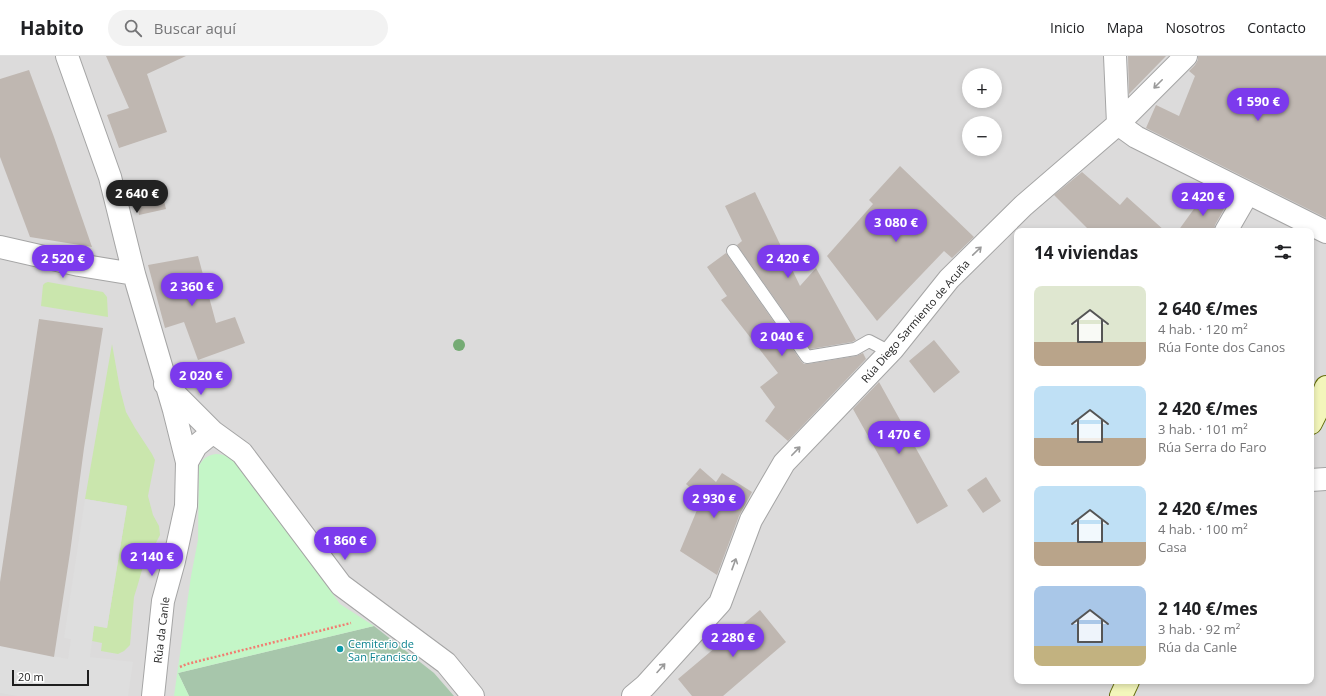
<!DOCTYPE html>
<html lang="es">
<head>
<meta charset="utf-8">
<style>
  :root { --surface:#fff; --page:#f2f2f2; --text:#202124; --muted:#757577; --line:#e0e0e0; --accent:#7c3aed }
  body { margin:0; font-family:"Open Sans",sans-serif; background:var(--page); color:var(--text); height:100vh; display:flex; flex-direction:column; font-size:15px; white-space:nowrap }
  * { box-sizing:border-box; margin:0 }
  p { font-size:13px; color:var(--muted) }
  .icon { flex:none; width:22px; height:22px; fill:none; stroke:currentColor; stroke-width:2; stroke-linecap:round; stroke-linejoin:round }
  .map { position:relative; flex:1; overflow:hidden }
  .drawer { position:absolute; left:1014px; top:172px; width:300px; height:456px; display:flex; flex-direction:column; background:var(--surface); border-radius:8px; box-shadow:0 2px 6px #0003 }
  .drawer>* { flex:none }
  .controls { position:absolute; left:962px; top:12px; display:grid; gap:8px }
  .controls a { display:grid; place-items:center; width:40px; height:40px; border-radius:50%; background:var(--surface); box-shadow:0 2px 6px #0003; font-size:20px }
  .scale { position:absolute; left:12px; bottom:10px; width:77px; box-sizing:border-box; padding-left:4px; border:2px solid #1e1e1e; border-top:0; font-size:11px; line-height:14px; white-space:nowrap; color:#1e1e1e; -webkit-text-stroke:3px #fff; paint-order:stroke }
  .price { position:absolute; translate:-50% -34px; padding:0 9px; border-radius:14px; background:var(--accent); color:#fff; font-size:13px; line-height:26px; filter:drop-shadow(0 1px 2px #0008) }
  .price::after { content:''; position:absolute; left:50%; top:24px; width:12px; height:9px; margin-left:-6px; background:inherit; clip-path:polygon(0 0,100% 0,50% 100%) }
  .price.selected { background:#222; color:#fff }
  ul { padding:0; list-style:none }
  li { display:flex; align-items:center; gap:12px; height:100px; padding:0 20px }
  li span { display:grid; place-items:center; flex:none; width:112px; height:80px; border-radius:8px; color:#555 }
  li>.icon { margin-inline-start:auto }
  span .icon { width:48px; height:48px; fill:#fffc; stroke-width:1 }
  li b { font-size:17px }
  h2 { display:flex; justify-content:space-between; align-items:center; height:48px; padding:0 20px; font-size:17px }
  header { display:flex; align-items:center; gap:24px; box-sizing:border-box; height:56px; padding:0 20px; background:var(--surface); border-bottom:1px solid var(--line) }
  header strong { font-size:19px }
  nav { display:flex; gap:22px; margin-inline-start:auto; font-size:14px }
  .search { width:280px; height:36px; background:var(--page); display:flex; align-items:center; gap:10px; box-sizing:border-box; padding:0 14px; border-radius:22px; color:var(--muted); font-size:15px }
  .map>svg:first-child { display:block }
  .residential { fill:#dcdbdb; fill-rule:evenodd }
  .grass { fill:#cae6ad }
  .cemetery { fill:#a7c6ab }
  .park { fill:#c4f6c7 }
  .parking { fill:#dedede }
  .building { fill:#bfb7b1 }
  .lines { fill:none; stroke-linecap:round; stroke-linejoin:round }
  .lane-casing { stroke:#a5a5a5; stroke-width:14 }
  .street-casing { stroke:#a5a5a5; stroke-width:24 }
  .secondary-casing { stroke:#656e0b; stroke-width:24 }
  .path { stroke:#f17e72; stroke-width:2.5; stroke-dasharray:2 2; stroke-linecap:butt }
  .lane { stroke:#fff; stroke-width:12 }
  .street { stroke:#fff; stroke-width:22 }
  .secondary { stroke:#f3f6bb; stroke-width:22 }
  .tree { fill:#75ab74 }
  .oneway { stroke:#9a9a9a }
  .culture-dot { fill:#0f9aa8; stroke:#fff; stroke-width:1.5 }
  .labels { text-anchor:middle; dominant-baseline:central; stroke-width:3; stroke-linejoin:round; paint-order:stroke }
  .street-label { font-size:11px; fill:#1e1e1e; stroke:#fff }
  .culture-label { font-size:11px; fill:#0d838f; stroke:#fff; text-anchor:start }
</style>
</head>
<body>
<header>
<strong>Habito</strong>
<div class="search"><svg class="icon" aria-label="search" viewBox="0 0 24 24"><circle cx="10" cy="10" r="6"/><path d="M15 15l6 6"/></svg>Buscar aquí</div>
<nav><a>Inicio</a><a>Mapa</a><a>Nosotros</a><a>Contacto</a></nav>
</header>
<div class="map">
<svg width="1326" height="640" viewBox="0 0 1326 640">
  <rect width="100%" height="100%" fill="#eeebe4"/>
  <!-- residential -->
  <path class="residential" d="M0,0H1326V640H0ZM969,19H995V45H969ZM969,67H995V93H969ZM1017,175H1311V625H1017Z"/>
  <!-- grass -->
  <path class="grass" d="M48,226L103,236L107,241L108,261L41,250L43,229L45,227Z
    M112,288L120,333L126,356L135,372L152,398L155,404L148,440L153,459L159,470L160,479L142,514L138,528L134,541L130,589L124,595L118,598L101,595L102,587L92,585L94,569L107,572L127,450L85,443Z"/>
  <!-- cemetery -->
  <path class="cemetery" d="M374,570L434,617L454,640H189L178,617Z"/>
  <!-- park -->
  <path class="park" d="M216,398C231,399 234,404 244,414L340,548L374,570L178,617L189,640H174L191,520L198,484L199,410C203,402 208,399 216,398Z"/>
  <!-- parking -->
  <path class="parking" d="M85,443L127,450L107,572L94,570L90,601L133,606L128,640H17L0,637V590L68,603L71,583L64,582Z"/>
  <!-- building -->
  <path class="building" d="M106,0H186L147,18L167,76L119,92L107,59L129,52Z
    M1128,0H1166L1129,38Z
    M1198,0H1326V162L1146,72L1156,49L1179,60L1195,20L1189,15L1195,9L1198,4Z
    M29,14L54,81L92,191L30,181L0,101V23Z
    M900,110L974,181L952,202L944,195L877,265L827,200L873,148L869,144Z
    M1082,116L1120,149L1127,141L1165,175H1090L1054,139Z
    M161,133L166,153L139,159L135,139Z
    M755,136L800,230L816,212L856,284L852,286L810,293L737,189L742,185L725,150Z
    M1204,139L1224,153L1215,169L1214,175H1178Z
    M726,197L801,305L804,308H808L856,300L863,297L866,303L788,385L765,365L775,351L760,331L778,317L721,244L727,240L707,211Z
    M198,200L216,267L235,261L245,287L198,304L184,266L165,272L148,209Z
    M39,263L103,272L84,392L70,497L54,601L0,590V526Z
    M934,284L960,316L934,337L909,305Z
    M879,326L948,450L917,468L853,353Z
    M700,412L716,426L722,417L752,436L739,460L717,519L680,495L702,442L686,428Z
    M986,421L1001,445L983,457L967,434Z
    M760,554L786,586L723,640H692L678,623Z"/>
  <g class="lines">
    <defs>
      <path id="lane" d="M733,195L807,301L855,293L869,285L890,296"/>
      <path id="street" d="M67,0L110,121L134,218L174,354L187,406
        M1115,0L1118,68
        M1118,68L1136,81L1326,176
        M1226,175L1248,137
        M0,191L79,209L134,218
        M165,328L213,376L242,397L341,529L446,607L473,640
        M1311,424L1326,423
        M153,640L163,545L174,505L186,450L187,406L196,390L213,376
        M633,640L645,630L720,547L751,464L784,407L893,293L949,223L1023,150L1118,68L1186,0"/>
      <path id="secondary" d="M1311,367L1316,357L1326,331
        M1121,640L1128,625"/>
    </defs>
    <!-- lane casing -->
    <use href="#lane" class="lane-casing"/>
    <!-- street casing -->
    <use href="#street" class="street-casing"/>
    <!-- secondary casing -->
    <use href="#secondary" class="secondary-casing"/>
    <!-- path -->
    <path class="path" d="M180,611L187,608L351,567"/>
    <!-- lane -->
    <use href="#lane" class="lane"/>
    <!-- street -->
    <use href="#street" class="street"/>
    <!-- secondary -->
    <use href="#secondary" class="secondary"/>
  </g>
  <!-- trees -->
  <circle class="tree" cx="459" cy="289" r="6"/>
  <!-- one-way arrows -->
  <defs><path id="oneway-shaft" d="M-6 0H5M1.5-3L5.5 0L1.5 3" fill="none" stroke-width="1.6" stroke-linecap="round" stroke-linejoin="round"/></defs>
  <g class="oneway">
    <use href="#oneway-shaft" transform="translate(1158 28) rotate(135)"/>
    <use href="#oneway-shaft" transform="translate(977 195) rotate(-44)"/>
    <use href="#oneway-shaft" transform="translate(796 395) rotate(-46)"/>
    <use href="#oneway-shaft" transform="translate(734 508) rotate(-70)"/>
    <use href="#oneway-shaft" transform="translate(661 612) rotate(-48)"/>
  </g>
  <!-- markers -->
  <circle class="culture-dot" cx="340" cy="593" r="4"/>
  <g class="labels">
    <!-- street labels -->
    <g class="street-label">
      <text transform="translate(915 265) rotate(-49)">Rúa Diego Sarmiento de Acuña</text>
      <text transform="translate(161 574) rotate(-83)">Rúa da Canle</text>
    </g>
    <!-- culture labels -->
    <g class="culture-label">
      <text x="348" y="587">Cemiterio de<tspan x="348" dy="13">San Francisco</tspan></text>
    </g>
  </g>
</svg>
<div class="controls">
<a>+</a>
<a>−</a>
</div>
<div class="scale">20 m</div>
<b class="price" style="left:1258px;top:66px">1 590 €</b>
<b class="price selected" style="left:137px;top:158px">2 640 €</b>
<b class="price" style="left:1203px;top:161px">2 420 €</b>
<b class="price" style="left:896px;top:187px">3 080 €</b>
<b class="price" style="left:63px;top:223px">2 520 €</b>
<b class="price" style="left:788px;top:223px">2 420 €</b>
<b class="price" style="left:192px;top:251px">2 360 €</b>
<b class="price" style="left:782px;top:301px">2 040 €</b>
<b class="price" style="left:201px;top:340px">2 020 €</b>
<b class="price" style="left:899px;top:399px">1 470 €</b>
<b class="price" style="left:714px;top:463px">2 930 €</b>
<b class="price" style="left:345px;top:505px">1 860 €</b>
<b class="price" style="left:152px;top:521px">2 140 €</b>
<b class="price" style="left:733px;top:602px">2 280 €</b>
<section class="drawer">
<h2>14 viviendas<svg class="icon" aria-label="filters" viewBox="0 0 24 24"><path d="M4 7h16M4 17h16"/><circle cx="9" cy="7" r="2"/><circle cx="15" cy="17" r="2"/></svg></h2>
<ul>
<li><span style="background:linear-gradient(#dfe7d0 70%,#b9a48a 0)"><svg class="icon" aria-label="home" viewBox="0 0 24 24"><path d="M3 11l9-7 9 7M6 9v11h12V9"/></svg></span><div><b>2 640 €/mes</b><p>4 hab. · 120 m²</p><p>Rúa Fonte dos Canos</p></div></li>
<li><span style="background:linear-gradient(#bfe0f5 65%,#b9a48a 0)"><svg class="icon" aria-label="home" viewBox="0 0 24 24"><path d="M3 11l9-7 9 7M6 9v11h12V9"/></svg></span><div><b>2 420 €/mes</b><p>3 hab. · 101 m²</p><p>Rúa Serra do Faro</p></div></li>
<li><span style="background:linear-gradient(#bfe0f5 70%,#b9a48a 0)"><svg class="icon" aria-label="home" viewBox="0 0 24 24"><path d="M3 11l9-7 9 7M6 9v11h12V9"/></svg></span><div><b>2 420 €/mes</b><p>4 hab. · 100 m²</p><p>Casa</p></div></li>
<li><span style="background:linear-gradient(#a9c7e8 75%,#c2b280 0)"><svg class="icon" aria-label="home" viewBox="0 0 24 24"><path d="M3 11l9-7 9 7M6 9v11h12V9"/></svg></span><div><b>2 140 €/mes</b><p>3 hab. · 92 m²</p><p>Rúa da Canle</p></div></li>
</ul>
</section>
</div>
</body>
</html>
